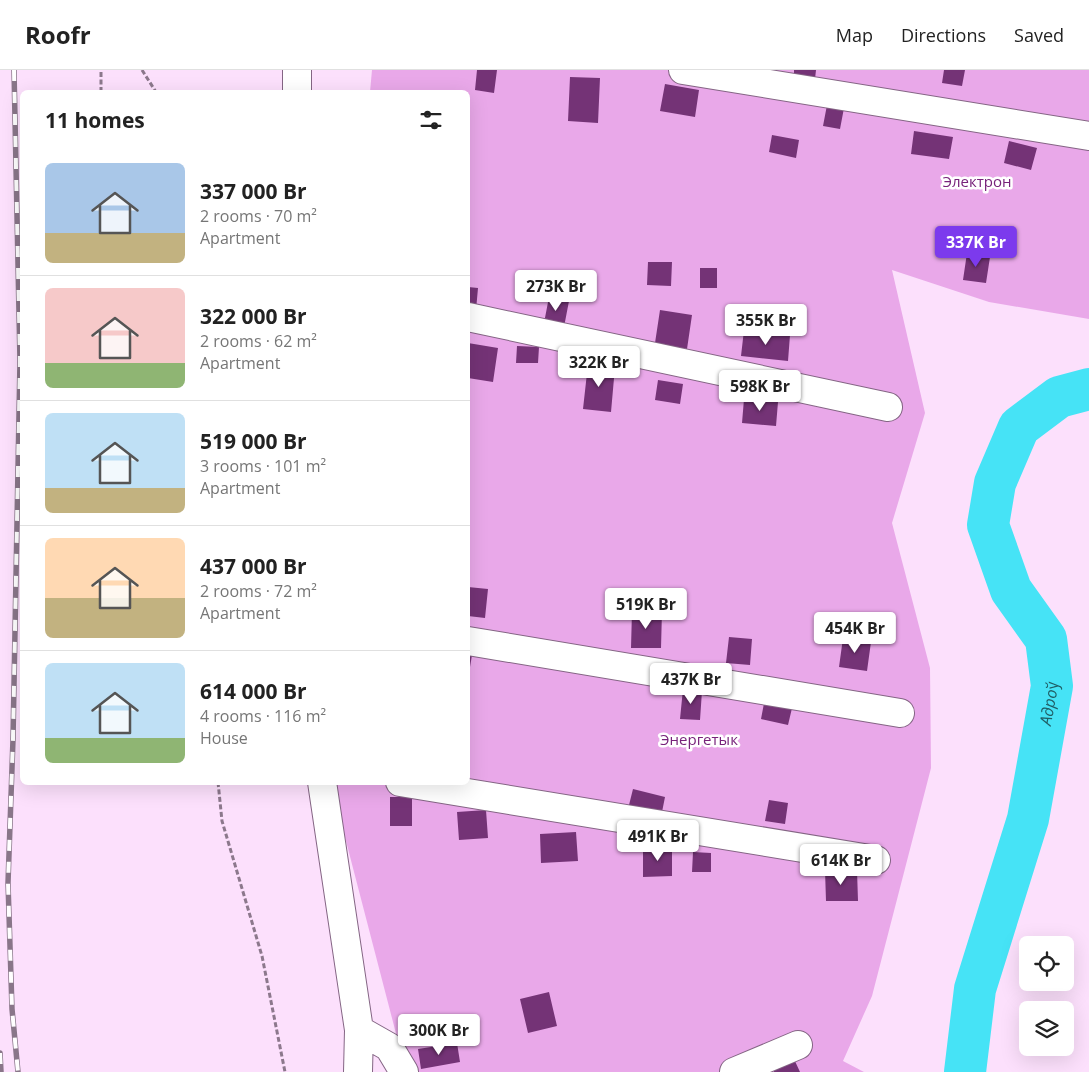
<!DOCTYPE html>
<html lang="en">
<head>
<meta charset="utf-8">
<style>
  :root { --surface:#fff; --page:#f2f2f2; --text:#222; --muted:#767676; --line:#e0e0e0; --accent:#7c3aed }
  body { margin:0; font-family:"Open Sans",sans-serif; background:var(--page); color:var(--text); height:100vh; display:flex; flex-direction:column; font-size:19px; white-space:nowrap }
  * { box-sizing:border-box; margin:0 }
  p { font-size:16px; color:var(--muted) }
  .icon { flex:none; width:28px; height:28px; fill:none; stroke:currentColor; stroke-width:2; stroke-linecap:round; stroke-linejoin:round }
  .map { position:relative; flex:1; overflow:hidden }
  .drawer { position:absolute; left:20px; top:20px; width:450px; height:695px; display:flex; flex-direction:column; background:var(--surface); border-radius:8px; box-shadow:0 5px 20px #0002 }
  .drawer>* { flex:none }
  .buttons { position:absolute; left:1019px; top:866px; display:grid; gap:10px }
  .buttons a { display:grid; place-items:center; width:55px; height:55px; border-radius:8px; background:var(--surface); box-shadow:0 5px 20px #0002; font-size:25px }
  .price { position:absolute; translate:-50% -42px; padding:0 11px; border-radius:5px; background:#fff; color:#222; font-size:16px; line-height:32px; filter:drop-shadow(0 1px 2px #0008) }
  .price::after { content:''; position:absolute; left:50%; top:30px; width:15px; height:11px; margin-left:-8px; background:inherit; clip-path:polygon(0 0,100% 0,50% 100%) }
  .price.active { background:var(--accent); color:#fff }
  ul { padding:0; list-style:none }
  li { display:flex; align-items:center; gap:15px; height:125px; padding:0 25px }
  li+li { border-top:1px solid var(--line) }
  li span { display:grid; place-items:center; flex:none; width:140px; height:100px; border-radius:8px; color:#555 }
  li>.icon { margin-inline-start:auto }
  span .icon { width:60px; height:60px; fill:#fffc; stroke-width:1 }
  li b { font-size:21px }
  h2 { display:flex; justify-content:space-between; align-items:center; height:60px; padding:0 25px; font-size:21px }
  header { display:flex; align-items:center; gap:30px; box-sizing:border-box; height:70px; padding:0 25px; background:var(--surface); border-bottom:1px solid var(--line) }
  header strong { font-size:24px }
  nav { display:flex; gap:28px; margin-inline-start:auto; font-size:18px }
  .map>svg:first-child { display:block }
  .green { fill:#e9a8e9 }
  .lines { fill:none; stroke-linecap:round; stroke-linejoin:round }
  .river { stroke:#46e3f6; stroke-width:42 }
  .building { fill:#743376 }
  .minor-casing { stroke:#846584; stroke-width:30 }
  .path { stroke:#8c788c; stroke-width:3; stroke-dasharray:5 2.5; stroke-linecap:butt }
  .minor { stroke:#fff; stroke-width:28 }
  .rail-casing { stroke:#897689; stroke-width:5.5 }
  .rail { stroke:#fff; stroke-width:4; stroke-dasharray:11; stroke-linecap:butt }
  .labels { text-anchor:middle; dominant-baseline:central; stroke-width:5; stroke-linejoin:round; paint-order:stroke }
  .park-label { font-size:15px; fill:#77227a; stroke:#fff }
  .water-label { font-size:16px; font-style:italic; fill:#205f66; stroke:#fff }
</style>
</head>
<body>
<header>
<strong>Roofr</strong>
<nav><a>Map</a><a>Directions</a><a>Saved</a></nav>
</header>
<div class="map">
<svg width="1089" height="1002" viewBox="0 0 1089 1002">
  <rect width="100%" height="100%" fill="#fce0fc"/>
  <!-- green -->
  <path class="green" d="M372,0H1089V249L989,232L892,200L925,343L892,453L930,598L931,698L872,926L843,991L864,1002H406L340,748L335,713L468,712V22H370Z"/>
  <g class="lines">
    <!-- river -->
    <path class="river" id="s1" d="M965,1002L975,919L1028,749L1052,616L1046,569L1011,520L988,455L995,413L1019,357L1059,327L1089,319"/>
  </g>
  <!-- building -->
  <path class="building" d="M477,0H497L494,23L475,20Z
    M794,0H816L815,9L794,6Z
    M944,0H965L962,16L942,13Z
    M570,7L600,8L598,53L568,51Z
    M665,14L699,20L695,47L660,41Z
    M827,35L844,38L840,59L823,56Z
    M914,61L953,67L949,89L911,84Z
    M772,65L799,70L796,88L769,82Z
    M1009,71L1037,78L1031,100L1004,93Z
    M967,183L990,187L986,213L963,210Z
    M648,192H672L671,216L647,215Z
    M700,198H717V218H700Z
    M468,217L478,218L476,240L468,239Z
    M549,227L569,231L564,257L544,253Z
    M660,240L692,245L687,279L655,273Z
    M744,260L790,265L788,291L741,286Z
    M468,273L498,278L493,312L468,308Z
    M517,276L539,277L538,293H516Z
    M588,294L615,297L611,342L583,339Z
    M658,310L683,314L680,334L655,330Z
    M744,329L778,332L776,356L742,353Z
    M468,517L488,519L485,548L468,546Z
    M632,541H662L661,578H631Z
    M729,567L752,569L750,595L726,593Z
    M843,568L871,572L867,601L839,597Z
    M468,578L473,579L469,603H468Z
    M683,619L702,621L700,650L680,649Z
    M765,628L793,634L788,655L761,649Z
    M633,719L665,727L662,742L629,735Z
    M390,727H412V756H390Z
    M769,730L788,733L785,754L765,751Z
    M486,740L488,768L459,770L457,742Z
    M576,762L578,791L541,793L540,764Z
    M672,777V806L643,807V778Z
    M693,782L711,783V802H692Z
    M825,800H857L858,831H826Z
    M549,922L557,956L528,963L520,929Z
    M457,973L460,992L421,999L418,979Z
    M794,989L800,1002H774L773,999Z"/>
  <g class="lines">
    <defs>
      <path id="minor" d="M683,0L1089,66
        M297,22V0
        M468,247L888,337
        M468,571L900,643
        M322,712L359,960L358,1002
        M400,712L876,790
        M359,960L389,977L404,1002
        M734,1002L798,975"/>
    </defs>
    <!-- minor casing -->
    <use href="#minor" class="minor-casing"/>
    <!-- path -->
    <path class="path" d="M142,0L156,22
      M101,22V0
      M218,712L222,751L262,886L285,1002"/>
    <!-- minor -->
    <use href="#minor" class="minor"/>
    <defs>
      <path id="rail" d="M14,0L20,291L13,669L8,813L12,939L18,1002
        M0,983L1,1002"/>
    </defs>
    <!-- rail casing -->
    <use href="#rail" class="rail-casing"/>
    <!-- rail -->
    <use href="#rail" class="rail"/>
  </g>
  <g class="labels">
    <!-- park labels -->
    <g class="park-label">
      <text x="977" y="111">Электрон</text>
      <text x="699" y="669">Энергетык</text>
    </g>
    <!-- water labels -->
    <g class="water-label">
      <text stroke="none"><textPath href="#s1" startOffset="379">Адроў</textPath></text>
    </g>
  </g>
</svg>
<div class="buttons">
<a><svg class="icon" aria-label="locate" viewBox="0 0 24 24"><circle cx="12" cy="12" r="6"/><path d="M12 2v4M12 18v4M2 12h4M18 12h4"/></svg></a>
<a><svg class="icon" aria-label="layers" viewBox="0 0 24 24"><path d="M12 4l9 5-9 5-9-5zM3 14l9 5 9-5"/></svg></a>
</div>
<b class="price active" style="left:976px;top:198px">337K Br</b>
<b class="price" style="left:556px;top:242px">273K Br</b>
<b class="price" style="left:766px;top:276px">355K Br</b>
<b class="price" style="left:599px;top:318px">322K Br</b>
<b class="price" style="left:760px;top:342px">598K Br</b>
<b class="price" style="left:646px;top:560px">519K Br</b>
<b class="price" style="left:855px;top:584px">454K Br</b>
<b class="price" style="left:691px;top:635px">437K Br</b>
<b class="price" style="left:658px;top:792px">491K Br</b>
<b class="price" style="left:841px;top:816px">614K Br</b>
<b class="price" style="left:439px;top:986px">300K Br</b>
<section class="drawer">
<h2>11 homes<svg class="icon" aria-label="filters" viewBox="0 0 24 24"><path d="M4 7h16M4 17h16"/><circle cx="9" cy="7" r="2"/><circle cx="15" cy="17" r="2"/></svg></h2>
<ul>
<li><span style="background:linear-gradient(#a9c7e8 70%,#c2b280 0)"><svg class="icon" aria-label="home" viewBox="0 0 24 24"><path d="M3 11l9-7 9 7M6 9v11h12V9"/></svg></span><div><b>337 000 Br</b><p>2 rooms · 70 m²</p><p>Apartment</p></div></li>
<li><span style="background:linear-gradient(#f6c9c9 75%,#8fb573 0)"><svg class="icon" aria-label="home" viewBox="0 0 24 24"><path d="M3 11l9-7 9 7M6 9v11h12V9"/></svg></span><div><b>322 000 Br</b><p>2 rooms · 62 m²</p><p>Apartment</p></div></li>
<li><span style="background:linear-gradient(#bfe0f5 75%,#c2b280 0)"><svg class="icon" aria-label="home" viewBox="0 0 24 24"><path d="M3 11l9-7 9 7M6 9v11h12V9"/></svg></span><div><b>519 000 Br</b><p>3 rooms · 101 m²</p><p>Apartment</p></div></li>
<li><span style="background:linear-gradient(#ffd9b3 60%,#c2b280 0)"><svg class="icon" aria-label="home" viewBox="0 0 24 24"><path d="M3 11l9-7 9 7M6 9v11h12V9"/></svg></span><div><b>437 000 Br</b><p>2 rooms · 72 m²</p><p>Apartment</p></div></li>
<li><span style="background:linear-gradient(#bfe0f5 75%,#8fb573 0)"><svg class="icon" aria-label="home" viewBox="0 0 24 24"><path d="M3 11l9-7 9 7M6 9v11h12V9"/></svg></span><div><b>614 000 Br</b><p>4 rooms · 116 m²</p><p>House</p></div></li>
</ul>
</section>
</div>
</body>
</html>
